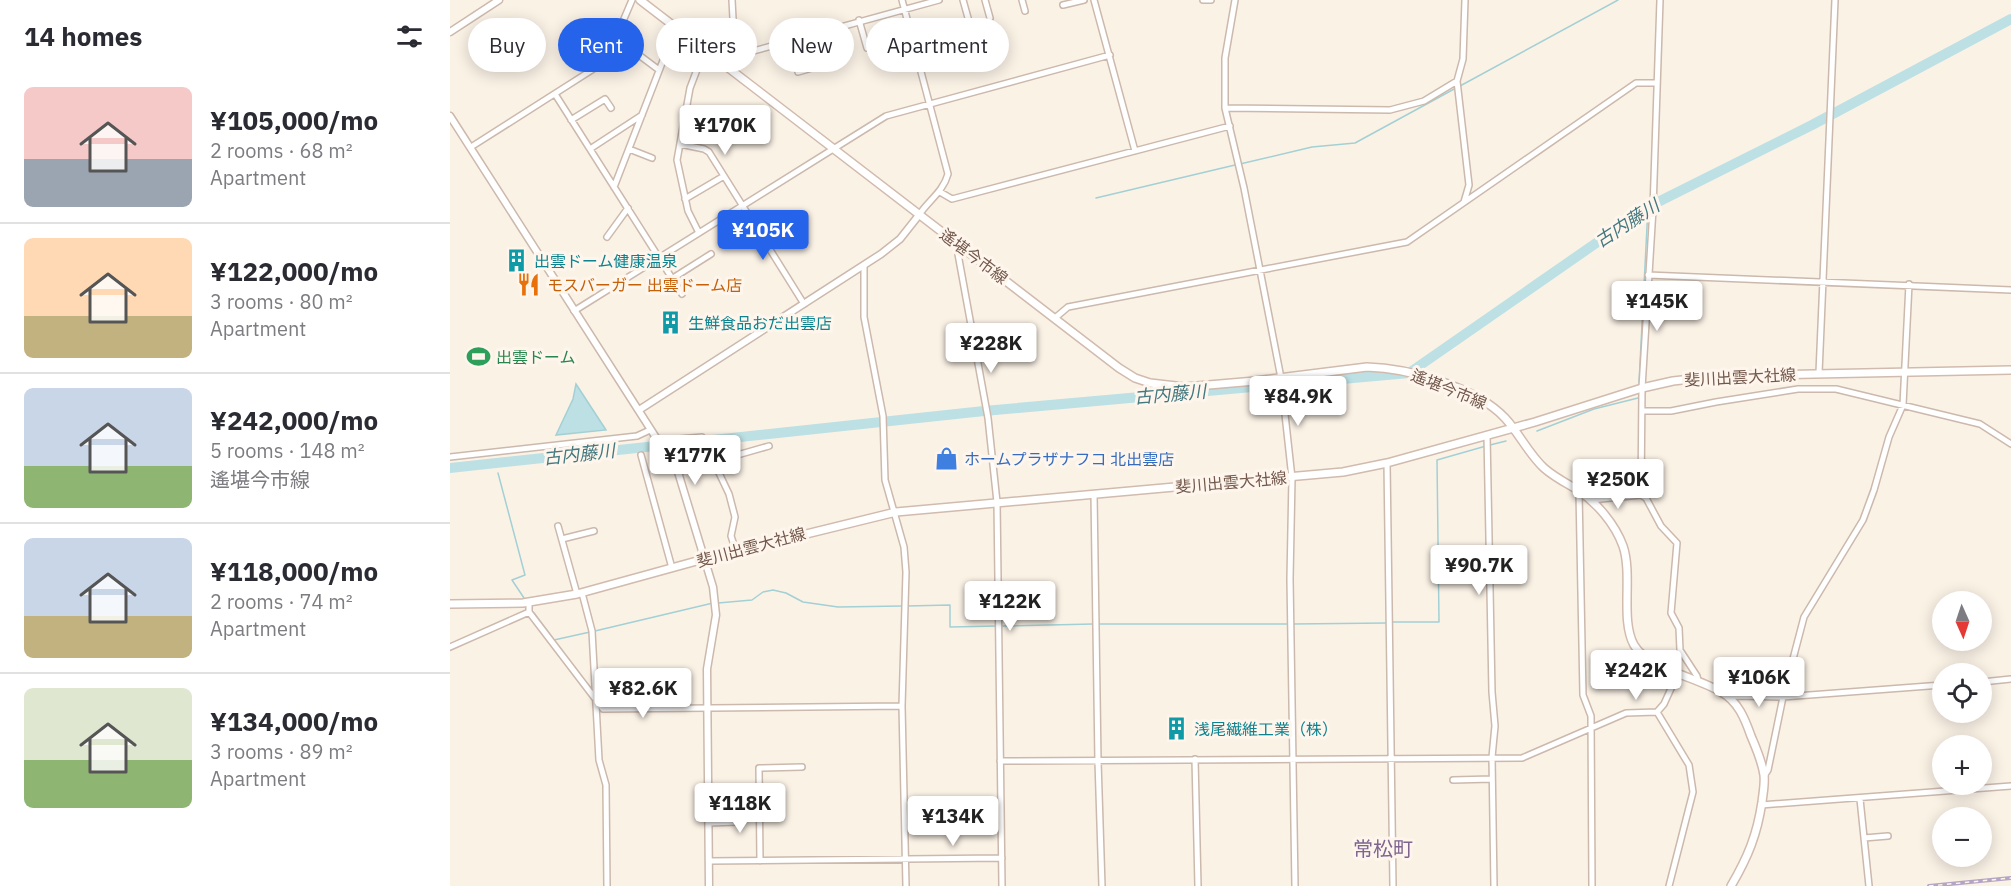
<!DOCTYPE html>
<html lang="en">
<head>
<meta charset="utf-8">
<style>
  :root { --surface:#fff; --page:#f2f2f3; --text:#2b2b33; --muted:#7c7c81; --line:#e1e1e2; --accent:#2563eb }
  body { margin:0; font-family:"IBM Plex Sans","Noto Sans JP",sans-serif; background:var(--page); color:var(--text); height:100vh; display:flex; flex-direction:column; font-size:22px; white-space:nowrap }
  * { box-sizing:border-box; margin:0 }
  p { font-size:20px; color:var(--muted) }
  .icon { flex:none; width:33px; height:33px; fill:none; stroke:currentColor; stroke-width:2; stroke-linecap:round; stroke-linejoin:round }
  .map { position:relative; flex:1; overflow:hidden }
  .drawer { display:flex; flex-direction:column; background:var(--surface); width:450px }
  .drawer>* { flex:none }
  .banner { position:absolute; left:18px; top:18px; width:570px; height:54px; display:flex; gap:12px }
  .needle { width:39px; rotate:177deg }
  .tools { position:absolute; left:1482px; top:591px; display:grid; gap:12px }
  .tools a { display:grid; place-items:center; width:60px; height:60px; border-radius:50%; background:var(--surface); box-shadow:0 3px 15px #0003; font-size:30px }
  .price { position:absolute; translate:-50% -51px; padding:0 14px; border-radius:6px; background:#fff; color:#222; font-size:20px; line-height:39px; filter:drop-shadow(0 2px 3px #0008) }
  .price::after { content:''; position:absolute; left:50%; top:36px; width:18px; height:14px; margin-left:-9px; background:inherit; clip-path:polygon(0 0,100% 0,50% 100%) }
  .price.on { background:var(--accent); color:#fff }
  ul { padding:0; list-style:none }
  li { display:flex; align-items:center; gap:18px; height:150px; padding:0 24px }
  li+li { border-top:2px solid var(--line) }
  li span { display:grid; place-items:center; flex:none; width:168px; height:120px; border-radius:9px; color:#555 }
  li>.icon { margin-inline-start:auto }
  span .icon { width:72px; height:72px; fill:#fffc; stroke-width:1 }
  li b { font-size:26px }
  h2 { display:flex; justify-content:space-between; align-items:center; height:72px; padding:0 24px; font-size:26px }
  .chip { padding:0 21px; border-radius:27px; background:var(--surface); box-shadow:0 3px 15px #0003; font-size:21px; line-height:54px }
  .chip.on { background:var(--accent); color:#fff }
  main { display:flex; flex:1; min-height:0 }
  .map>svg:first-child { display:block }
  .water { fill:#bce0e4; stroke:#a3d0d5; stroke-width:1.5 }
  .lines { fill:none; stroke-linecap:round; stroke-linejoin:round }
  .stream { stroke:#a3d0d5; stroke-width:1.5 }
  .river { stroke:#bce0e4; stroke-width:10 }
  .minor-casing { stroke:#ccb9ad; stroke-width:8 }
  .tertiary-casing { stroke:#ccb9ad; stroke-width:9 }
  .secondary-casing { stroke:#d1bbae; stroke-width:10 }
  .minor { stroke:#fff; stroke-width:5 }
  .tertiary { stroke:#fff; stroke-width:6 }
  .secondary { stroke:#fff; stroke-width:7 }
  .rail-casing { stroke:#b4a5c4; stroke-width:4 }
  .rail { stroke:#fef6ed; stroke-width:1.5; stroke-dasharray:4.5; stroke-linecap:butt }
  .labels { text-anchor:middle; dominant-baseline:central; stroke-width:6; stroke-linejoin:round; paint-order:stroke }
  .street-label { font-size:16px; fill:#73584c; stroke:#fef6ed }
  .culture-label { font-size:16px; fill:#0d838f; stroke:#fef6ed; text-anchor:start }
  .food-label { font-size:16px; fill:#c56008; stroke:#fef6ed; text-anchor:start }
  .leisure-label { font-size:16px; fill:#27864d; stroke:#fef6ed; text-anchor:start }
  .shop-label { font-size:16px; fill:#366cbe; stroke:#fef6ed; text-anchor:start }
  .water-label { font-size:18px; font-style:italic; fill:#44787f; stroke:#fef6ed }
  .quarter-label { font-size:20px; fill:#7e648f; stroke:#fef6ed }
</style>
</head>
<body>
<main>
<section class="drawer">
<h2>14 homes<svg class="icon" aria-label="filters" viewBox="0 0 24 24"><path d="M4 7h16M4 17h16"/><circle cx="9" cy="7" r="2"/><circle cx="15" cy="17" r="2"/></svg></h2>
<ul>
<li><span style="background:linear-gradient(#f6c9c9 60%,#9aa5b1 0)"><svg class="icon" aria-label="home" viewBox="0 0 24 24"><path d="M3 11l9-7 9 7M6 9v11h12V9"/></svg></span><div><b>¥105,000/mo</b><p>2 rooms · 68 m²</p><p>Apartment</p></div></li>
<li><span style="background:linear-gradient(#ffd9b3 65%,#c2b280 0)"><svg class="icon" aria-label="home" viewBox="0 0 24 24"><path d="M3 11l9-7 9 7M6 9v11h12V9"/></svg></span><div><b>¥122,000/mo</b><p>3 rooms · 80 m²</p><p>Apartment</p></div></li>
<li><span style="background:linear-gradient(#c9d6e8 65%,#8fb573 0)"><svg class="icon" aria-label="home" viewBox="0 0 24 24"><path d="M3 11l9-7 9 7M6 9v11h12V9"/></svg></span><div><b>¥242,000/mo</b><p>5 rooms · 148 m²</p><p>遙堪今市線</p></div></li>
<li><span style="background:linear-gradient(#c9d6e8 65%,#c2b280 0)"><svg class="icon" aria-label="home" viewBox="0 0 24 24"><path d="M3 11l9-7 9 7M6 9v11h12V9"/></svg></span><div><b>¥118,000/mo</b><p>2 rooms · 74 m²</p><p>Apartment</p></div></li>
<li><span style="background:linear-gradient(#dfe7d0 60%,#8fb573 0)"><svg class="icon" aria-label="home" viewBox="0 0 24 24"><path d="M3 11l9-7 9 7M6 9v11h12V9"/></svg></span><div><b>¥134,000/mo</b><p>3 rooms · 89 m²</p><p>Apartment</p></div></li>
</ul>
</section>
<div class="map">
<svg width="1561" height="886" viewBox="0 0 1561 886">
  <rect width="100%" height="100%" fill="#fbf2e6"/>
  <!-- water -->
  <path class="water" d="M126,384L156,430L106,435L123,399Z"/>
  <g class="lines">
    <!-- stream -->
    <path class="stream" d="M1010,86L1168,0
      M790,164L862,147L905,143L1006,88
      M646,198L785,165
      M1189,383L1198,207
      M1087,431L1144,409L1188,398
      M1040,445L1056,441
      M48,473L75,575L62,580L74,598
      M268,603L302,600L313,592L323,590L336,593L353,602L388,607L452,606
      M457,606L500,605V627L547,626
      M84,613L104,640L140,632
      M942,622H989L987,460L1036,446
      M648,624H838
      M843,624L937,623
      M552,626L643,624
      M145,631L263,603"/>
    <!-- river -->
    <path class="river" d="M0,468L534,411L959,373L1198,207L1362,125L1561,19"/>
    <defs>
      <path id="minor" d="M282,0L285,56
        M452,0L498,174C493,192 479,200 469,215
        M513,0L520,25
        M535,0L540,18
        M572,0L575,11
        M644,0L685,151
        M753,0H761
        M785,0L775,58V108L794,188L831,378L842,478L840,579L845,886
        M1210,0L1203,209L1192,388L1191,495L1196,498L1211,526L1227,543L1221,613L1229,628L1230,650L1247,676L1248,681
        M613,5L634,0
        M409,20L417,48
        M388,26L397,55
        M165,37L209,70
        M274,64L285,56L489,0
        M348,72L362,68L353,36
        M105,94L232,294
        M775,108L940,110L974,101L1007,81
        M121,120L155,99L161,108
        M230,144L254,149L259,152L354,304
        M21,147L156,61L182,0
        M140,149L192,115
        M179,149L202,158
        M164,187L226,27
        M490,192L502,199L780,126
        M235,199L274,176
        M1014,202L1019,185L1007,81L1013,59L1015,0
        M249,233L238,211L227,160L240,88L248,67L267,59
        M157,237L178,208
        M511,245L508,254L538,418L547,502L552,886
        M414,266V317L433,416L435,480L454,547L456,572L452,706L456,886
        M1198,275L1561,290
        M223,278L261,254
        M124,311L436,116L660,55
        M605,318L618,307L957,242L1186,83H1206
        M1369,373L1385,0
        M1192,411H1221L1266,402L1348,389H1386L1530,424L1561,444
        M1037,435L1042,692L1045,726L1042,757L1044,886
        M207,441L252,437L279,494L285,517L281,536L286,551
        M191,455L222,568
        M0,457L187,436L200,430
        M937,463L943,886
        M228,472L319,446
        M1129,492L1133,695L1141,716L1142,886
        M644,494L648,761L652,886
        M1141,500L1191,495
        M108,526L127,594
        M112,539L144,531
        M132,593L142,631L149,760L156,785L157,886
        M79,603V612L153,709L452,706
        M0,647L79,612
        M1532,682L1561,679
        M1281,699L1285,696L1333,697L1492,685
        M1207,712L1239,765L1243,792L1219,886
        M745,759L748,886
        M550,761L1072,758L1176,713L1207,712L1214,704L1228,673
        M1314,776L1318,770L1333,697L1354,617L1413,520L1424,490L1439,437L1453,405L1459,284
        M1003,780L1042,779
        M258,789H309
        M1410,799L1419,886
        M1311,805L1561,786
        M259,823L288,822V807
        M1414,838L1438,836
        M259,861L552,858
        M310,861L309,768L352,767"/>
      <path id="tertiary" d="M0,32L49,0
        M0,116L228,472L263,587L266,615L257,669L259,886
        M189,410L431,254L450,239L469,215"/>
      <path id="secondary" d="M190,0L669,368L685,378L700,383L735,387L805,381L917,367C958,368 1026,387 1055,418C1069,433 1078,453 1094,468C1104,477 1116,483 1128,490C1147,503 1165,524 1173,546C1183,575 1170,620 1184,645C1198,669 1247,677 1271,692C1288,701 1295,719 1301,736C1306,748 1312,761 1314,775C1315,784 1313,793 1312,802C1307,835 1298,857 1281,886
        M0,604L73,603L127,594L254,559L446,512L893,472L937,463L1085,422L1192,388L1223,381L1267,376L1561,370"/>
    </defs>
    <!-- minor casing -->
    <use href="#minor" class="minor-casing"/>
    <!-- tertiary casing -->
    <use href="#tertiary" class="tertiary-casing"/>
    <!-- secondary casing -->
    <use href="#secondary" class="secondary-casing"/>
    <!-- minor -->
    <use href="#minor" class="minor"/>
    <!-- tertiary -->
    <use href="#tertiary" class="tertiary"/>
    <!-- secondary -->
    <use href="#secondary" class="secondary"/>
    <defs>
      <path id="rail" d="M1479,886L1561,878"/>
    </defs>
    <!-- rail casing -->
    <use href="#rail" class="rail-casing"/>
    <!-- rail -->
    <use href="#rail" class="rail"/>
  </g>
  <!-- icons -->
  <defs>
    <symbol id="building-bare" viewBox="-9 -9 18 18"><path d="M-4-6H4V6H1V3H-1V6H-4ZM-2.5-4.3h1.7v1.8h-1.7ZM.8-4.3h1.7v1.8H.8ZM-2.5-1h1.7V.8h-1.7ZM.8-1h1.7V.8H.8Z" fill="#0f9aa8" stroke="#fef6ed" stroke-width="2.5" paint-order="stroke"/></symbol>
    <symbol id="restaurant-bare" viewBox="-9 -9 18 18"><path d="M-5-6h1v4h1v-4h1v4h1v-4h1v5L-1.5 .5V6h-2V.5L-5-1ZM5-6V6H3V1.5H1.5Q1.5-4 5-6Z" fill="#e8710a" stroke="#fef6ed" stroke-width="2.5" paint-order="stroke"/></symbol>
    <symbol id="stadium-bare" viewBox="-9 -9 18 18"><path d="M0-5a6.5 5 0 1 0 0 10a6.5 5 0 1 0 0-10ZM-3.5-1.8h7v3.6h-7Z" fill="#2e9e5b" stroke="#fef6ed" stroke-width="2.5" paint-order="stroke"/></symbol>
    <symbol id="shop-bare" viewBox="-9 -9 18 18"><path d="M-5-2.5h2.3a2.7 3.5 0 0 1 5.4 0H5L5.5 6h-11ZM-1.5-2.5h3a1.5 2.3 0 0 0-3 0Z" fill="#3f7fe0" stroke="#fef6ed" stroke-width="2.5" paint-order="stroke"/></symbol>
  </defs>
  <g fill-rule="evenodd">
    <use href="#building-bare" x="50" y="244" width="33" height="33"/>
    <use href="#restaurant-bare" x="62" y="268" width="33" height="33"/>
    <use href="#building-bare" x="204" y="306" width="33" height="33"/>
    <use href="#stadium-bare" x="12" y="340" width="33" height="33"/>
    <use href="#shop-bare" x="480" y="442" width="33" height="33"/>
    <use href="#building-bare" x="710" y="712" width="33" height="33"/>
  </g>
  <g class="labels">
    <!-- street labels -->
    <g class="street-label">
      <text transform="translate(524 256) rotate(37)">遙堪今市線</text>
      <text transform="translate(1290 377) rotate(-3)">斐川出雲大社線</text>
      <text transform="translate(999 389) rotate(22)">遙堪今市線</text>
      <text transform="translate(781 482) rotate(-5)">斐川出雲大社線</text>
      <text transform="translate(301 547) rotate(-15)">斐川出雲大社線</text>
    </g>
    <!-- culture labels -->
    <g class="culture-label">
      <text x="84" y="261">出雲ドーム健康温泉</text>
      <text x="238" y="323">生鮮食品おだ出雲店</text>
      <text x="744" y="729">浅尾繊維工業（株）</text>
    </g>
    <!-- food labels -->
    <g class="food-label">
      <text x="97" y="285">モスバーガー 出雲ドーム店</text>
    </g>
    <!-- leisure labels -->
    <g class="leisure-label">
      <text x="46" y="357">出雲ドーム</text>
    </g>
    <!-- shop labels -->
    <g class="shop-label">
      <text x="514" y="459">ホームプラザナフコ 北出雲店</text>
    </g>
    <!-- water labels -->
    <g class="water-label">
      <text transform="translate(1177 223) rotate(-33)">古内藤川</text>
      <text transform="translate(720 394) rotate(-5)">古内藤川</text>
      <text transform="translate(129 454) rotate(-6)">古内藤川</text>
    </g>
    <!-- quarter labels -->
    <g class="quarter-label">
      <text x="933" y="848">常松町</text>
    </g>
  </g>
</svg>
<div class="tools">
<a><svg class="needle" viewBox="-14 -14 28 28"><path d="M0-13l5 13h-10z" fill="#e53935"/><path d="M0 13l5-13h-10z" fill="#7c7c81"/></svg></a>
<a><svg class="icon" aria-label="locate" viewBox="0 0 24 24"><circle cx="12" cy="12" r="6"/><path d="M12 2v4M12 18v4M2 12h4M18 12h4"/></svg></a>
<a>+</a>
<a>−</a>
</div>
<b class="price" style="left:275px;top:156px">¥170K</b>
<b class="price on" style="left:313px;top:261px">¥105K</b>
<b class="price" style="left:1207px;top:332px">¥145K</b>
<b class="price" style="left:541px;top:374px">¥228K</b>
<b class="price" style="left:848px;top:427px">¥84.9K</b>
<b class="price" style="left:245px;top:486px">¥177K</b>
<b class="price" style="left:1168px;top:510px">¥250K</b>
<b class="price" style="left:1029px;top:596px">¥90.7K</b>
<b class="price" style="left:560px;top:632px">¥122K</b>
<b class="price" style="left:1186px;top:701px">¥242K</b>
<b class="price" style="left:1309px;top:708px">¥106K</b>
<b class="price" style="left:193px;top:719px">¥82.6K</b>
<b class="price" style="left:290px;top:834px">¥118K</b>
<b class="price" style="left:503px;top:847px">¥134K</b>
<div class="banner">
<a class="chip">Buy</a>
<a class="chip on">Rent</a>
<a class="chip">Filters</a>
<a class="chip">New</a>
<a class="chip">Apartment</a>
</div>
</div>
</main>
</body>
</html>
